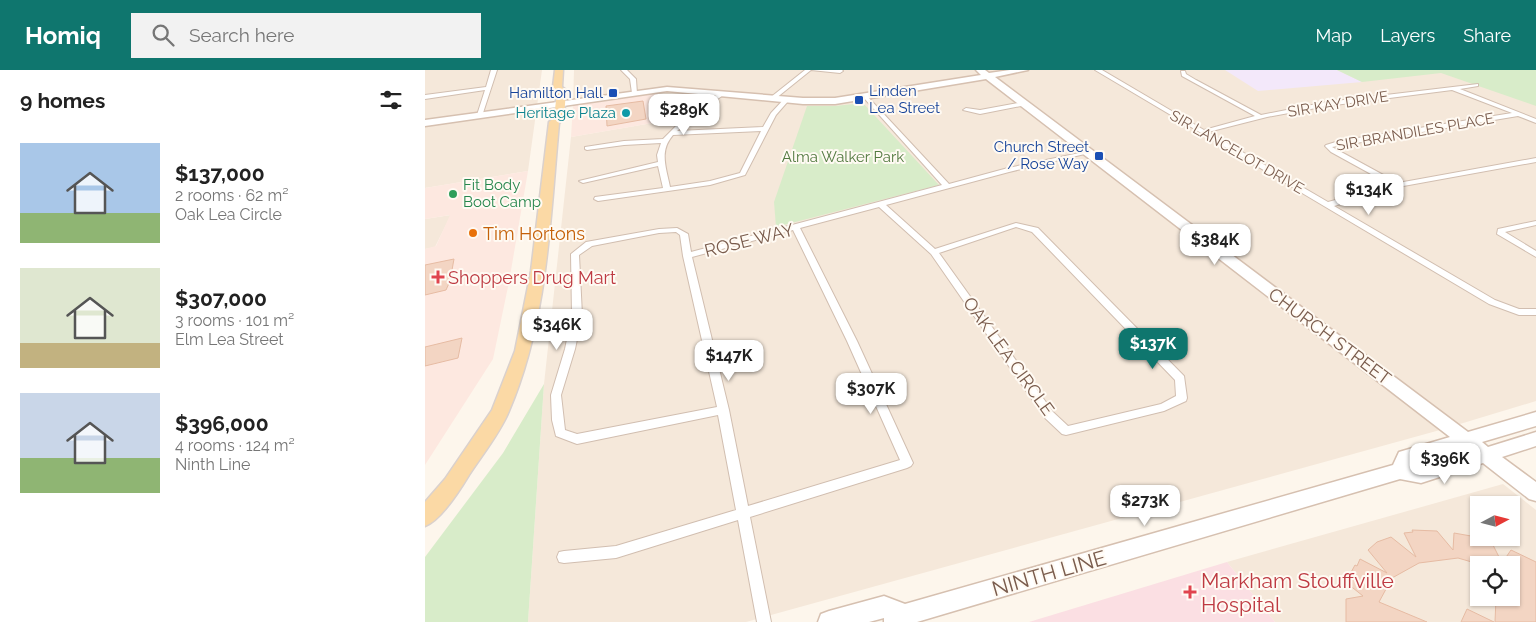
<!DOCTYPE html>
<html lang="en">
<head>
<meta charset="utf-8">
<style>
  :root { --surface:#fff; --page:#f2f2f2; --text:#222; --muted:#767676; --accent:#0f766e }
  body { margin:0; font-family:Raleway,sans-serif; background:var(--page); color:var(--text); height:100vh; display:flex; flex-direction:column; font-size:19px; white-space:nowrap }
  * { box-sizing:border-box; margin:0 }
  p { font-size:16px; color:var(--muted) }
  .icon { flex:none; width:28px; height:28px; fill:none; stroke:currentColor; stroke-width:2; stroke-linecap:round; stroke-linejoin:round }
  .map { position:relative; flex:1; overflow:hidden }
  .panel { display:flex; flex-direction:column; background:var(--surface); width:425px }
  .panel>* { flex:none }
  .needle { width:32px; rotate:83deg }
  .controls { position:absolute; left:1045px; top:426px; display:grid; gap:10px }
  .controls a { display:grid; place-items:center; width:50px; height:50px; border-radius:0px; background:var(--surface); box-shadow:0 1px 4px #0004; font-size:25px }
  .price { position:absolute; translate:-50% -42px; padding:0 11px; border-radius:10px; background:#fff; color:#222; font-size:16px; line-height:32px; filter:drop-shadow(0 1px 2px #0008) }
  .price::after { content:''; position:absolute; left:50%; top:30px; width:15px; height:11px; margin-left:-8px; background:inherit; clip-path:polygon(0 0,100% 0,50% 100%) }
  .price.active { background:var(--accent); color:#fff }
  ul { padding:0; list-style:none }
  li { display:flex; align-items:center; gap:15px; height:125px; padding:0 20px }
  li span { display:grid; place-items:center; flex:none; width:140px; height:100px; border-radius:0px; color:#555 }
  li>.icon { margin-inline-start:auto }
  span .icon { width:60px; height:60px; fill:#fffc; stroke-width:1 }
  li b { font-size:21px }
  h2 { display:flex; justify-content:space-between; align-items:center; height:60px; padding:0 20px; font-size:21px }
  header { display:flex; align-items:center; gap:30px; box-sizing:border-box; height:70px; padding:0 25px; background:var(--accent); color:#fff }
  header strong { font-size:24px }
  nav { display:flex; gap:28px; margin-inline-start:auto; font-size:18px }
  .search { width:350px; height:45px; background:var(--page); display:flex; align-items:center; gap:12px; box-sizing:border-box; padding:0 18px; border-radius:0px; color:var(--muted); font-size:19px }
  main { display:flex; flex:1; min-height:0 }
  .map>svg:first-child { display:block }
  .residential { fill:#f5e8da; fill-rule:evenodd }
  .commercial { fill:#fde8e0 }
  .education { fill:#f3e8fa }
  .medical { fill:#fbdfe3 }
  .green { fill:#d8ecc9 }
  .building { fill:#f3d5c3; stroke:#e6bba3 }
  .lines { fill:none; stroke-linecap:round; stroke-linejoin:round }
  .street-casing { stroke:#d1beb0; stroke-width:2 }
  .secondary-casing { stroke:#d6c0b0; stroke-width:3 }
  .primary-casing { stroke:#dad1cd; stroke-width:3 }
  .street { fill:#fff; fill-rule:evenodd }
  .secondary { fill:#fff; fill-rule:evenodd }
  .primary { fill:#fbd9a5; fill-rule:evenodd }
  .transit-dot { fill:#1a4fb4; stroke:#fffaf3; stroke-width:2 }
  .culture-dot { fill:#0f9aa8; stroke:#fffaf3; stroke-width:2 }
  .leisure-dot { fill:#2e9e5b; stroke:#fffaf3; stroke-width:2 }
  .food-dot { fill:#e8710a; stroke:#fffaf3; stroke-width:2 }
  .health-dot { fill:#e0444e; stroke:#fffaf3; stroke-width:2 }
  .labels { text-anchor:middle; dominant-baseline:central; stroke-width:4; stroke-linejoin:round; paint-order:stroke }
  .far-transit-label { font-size:15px; fill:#164399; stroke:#fffaf3; text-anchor:end }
  .far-street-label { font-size:15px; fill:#7a5c4d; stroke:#fffaf3 }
  .far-culture-label { font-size:15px; fill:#0d838f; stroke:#fffaf3; text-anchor:end }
  .far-park-label { font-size:15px; fill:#537a41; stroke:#fffaf3 }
  .far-leisure-label { font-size:15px; fill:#27864d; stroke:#fffaf3; text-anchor:start }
  .food-label { font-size:18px; fill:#c56008; stroke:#fffaf3; text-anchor:start }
  .street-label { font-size:18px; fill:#7a5c4d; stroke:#fffaf3 }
  .health-label { font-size:18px; fill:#be3a42; stroke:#fffaf3; text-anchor:start }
  .near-street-label { font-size:21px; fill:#7a5c4d; stroke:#fffaf3 }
  .near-health-label { font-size:21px; fill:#be3a42; stroke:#fffaf3; text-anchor:start }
</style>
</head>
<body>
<header>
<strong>Homiq</strong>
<div class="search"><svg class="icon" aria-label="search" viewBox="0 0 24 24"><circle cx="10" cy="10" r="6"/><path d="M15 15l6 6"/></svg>Search here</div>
<nav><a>Map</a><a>Layers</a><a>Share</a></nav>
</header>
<main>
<section class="panel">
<h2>9 homes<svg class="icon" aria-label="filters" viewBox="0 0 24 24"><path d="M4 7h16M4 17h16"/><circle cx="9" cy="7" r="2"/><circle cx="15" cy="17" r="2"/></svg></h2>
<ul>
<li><span style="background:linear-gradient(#a9c7e8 70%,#8fb573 0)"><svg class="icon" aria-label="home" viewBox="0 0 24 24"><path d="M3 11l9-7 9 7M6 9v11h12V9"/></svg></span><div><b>$137,000</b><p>2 rooms · 62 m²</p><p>Oak Lea Circle</p></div></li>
<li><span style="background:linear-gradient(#dfe7d0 75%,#c2b280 0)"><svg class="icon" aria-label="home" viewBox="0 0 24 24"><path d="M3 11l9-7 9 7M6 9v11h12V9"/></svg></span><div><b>$307,000</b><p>3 rooms · 101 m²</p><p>Elm Lea Street</p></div></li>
<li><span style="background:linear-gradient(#c9d6e8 65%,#8fb573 0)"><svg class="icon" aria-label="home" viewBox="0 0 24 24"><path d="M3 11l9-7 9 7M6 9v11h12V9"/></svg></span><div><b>$396,000</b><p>4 rooms · 124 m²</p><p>Ninth Line</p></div></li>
</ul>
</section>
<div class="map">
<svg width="1111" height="552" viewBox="0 0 1111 552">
  <rect width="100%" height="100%" fill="#fdf6ec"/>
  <!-- residential -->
  <path class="residential" d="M0,0H117L103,101L0,118Z
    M149,0H1111V331L1015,360L321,552H103L119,314L146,67L239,51L233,23L148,35Z
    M26,145L10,177L0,179V149Z
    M1078,414L1111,440V552H850L802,492ZM1054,435H1086V468H1054ZM1054,495H1086V528H1054Z"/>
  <!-- commercial -->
  <path class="commercial" d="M233,23L239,51L146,67L148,35Z
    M103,101L84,212L68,289L0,395V179L11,176L25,145L0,149V118Z"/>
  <!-- education -->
  <path class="education" d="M800,0H912L937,12L833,21Z"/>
  <!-- medical -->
  <path class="medical" d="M802,492L850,552H604Z"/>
  <!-- green -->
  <path class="green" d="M912,0H1111V36L1016,3L937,12Z
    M438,33L514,115L351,157L349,132L382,36H410Z
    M119,314L103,552H0V487L78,383Z"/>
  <!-- building -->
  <path class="building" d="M218,31L221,49L182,56L181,36Z
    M29,189L25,211L21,220L0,225V195Z
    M37,268L33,288L0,296V277Z
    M987,460L1012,461L1028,480L1029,463L1046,466L1067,473L1077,493L1086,480L1111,492V552H1070L1071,528H1086V495H1057L1033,488L994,493L967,508L954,532L1002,552H921V529L938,526L923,514L927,508L924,506L930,495L932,496L935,489L962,503L943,480L952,472L966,467L991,487L979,463L988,462Z
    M1042,539L1069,552H1036Z"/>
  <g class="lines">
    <defs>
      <path id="street" d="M66,0H72L57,46L52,45L60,20L0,29V25L61,17Z
        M196,0H202L211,9L212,24L207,23L205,9Z
        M380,0H417L418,1L415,3L386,0L350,29H346V27Z
        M670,0H677L779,60L830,46L757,6L756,1H760L761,4L771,10L836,45L902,32L1053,14V16L1035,19L1111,49V53L1093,46L907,77L973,113L1111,88V92L973,117L909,136L1070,230L1094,239H1111V245H1094L1064,234ZM1027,20L1087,43L914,71L901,75L900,76L906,82L966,115L903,132L783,62L842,47L902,36Z
        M296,22L301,23L273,43L252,61L338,57L346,43L360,28L365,29L351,45L320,105L285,115L173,131L169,129L170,127L238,118L233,96L158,113L154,111L233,92L232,85L236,73L199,75L162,80L160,79V77L199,71L238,69L258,49ZM336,61L315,103L285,111L245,117C241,97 234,81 248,65Z
        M441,25L524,114L583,98L664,81V83L584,102L461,135L510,179L591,153L613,158L759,306L762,328L761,331L739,341L641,365L637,364L620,348L506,184L454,137L375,158L432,271L488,393L486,396L482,398L325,447L346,552H332L313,450L191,488L139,493L134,492L132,487L134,482L139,481L191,476L311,440L293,345L152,374L131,366L127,350L126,325L140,279L147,245L146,184L161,172L234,159L252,158L263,164L266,182L517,115L439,28V26ZM591,157L607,162L750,310L751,326L736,334L643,356L628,342L514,183ZM368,160L422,271L475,390L323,436L304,340L267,187ZM251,162L255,165L258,186L292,337L152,364L140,360L136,325L150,279L157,245L154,185L167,176L234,163Z
        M599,32L601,33V35L555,44L538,40L541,38L555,40Z
        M1111,151V155L1080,162L1111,181V187L1072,164L1073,159Z"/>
      <path id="secondary" d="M551,0H560L564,3L585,0H603L570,7L1043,362L1111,342V356L1057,372L1063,377L1111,362V376L1077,387L1111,412V431L1104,429L1058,393L996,413L975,409L492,552H459V548L444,552H393L396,544L404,541L459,526L480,534L968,395L974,382L1025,367L561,9L410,34H378L242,21L0,56V50L242,17L378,28H410L556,5ZM1038,377L1045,382L996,397L986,395L987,392Z"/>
      <path id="primary" d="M130,0H138L137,17L141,20L139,49L134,53C125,150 123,250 84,341C75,363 57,385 44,405C35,420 16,450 0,456V432L20,409L67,340L90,281L106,201L124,52L129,48L132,22L129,27H123L121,25L124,19L128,17Z"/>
    </defs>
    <!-- street casing -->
    <use href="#street" class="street-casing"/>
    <!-- secondary casing -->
    <use href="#secondary" class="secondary-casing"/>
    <!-- primary casing -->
    <use href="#primary" class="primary-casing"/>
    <!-- street -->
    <use href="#street" class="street"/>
    <!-- secondary -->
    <use href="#secondary" class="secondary"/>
    <!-- primary -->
    <use href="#primary" class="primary"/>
  </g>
  <!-- markers -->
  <g class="transit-dot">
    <rect x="183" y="18" width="10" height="10" rx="2.5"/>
    <rect x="429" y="25" width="10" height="10" rx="2.5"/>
    <rect x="669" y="81" width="10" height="10" rx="2.5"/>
  </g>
  <circle class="culture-dot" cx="201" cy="43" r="5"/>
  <circle class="leisure-dot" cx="28" cy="124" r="5"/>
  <circle class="food-dot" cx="48" cy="163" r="5"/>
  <g class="health-dot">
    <path d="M10.5 199.5h5v5h5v5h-5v5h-5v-5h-5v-5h5z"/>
    <path d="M762.5 514.5h5v5h5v5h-5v5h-5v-5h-5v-5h5z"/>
  </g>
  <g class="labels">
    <!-- far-transit labels -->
    <g class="far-transit-label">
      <text x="444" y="21" text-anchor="start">Linden<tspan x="444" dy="17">Lea Street</tspan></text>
      <text x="178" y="23">Hamilton Hall</text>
      <text x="664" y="77">Church Street<tspan x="664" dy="17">/ Rose Way</tspan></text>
    </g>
    <!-- far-street labels -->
    <g class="far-street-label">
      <text transform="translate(913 34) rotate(-9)">SIR KAY DRIVE</text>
      <text transform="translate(990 62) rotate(-10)">SIR BRANDILES PLACE</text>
      <text transform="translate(812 82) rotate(30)">SIR LANCELOT DRIVE</text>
    </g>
    <!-- far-culture labels -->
    <g class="far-culture-label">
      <text x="191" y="43">Heritage Plaza</text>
    </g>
    <!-- far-park labels -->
    <g class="far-park-label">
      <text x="418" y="87">Alma Walker Park</text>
    </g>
    <!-- far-leisure labels -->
    <g class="far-leisure-label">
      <text x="38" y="115">Fit Body<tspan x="38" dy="17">Boot Camp</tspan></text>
    </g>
    <!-- food labels -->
    <g class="food-label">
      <text x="58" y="163">Tim Hortons</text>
    </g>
    <!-- street labels -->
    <g class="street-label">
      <text transform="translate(324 170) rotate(-14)">ROSE WAY</text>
      <text transform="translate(905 266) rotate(37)">CHURCH STREET</text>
      <text transform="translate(584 286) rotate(54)">OAK LEA CIRCLE</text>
    </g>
    <!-- health labels -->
    <g class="health-label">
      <text x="23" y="207">Shoppers Drug Mart</text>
    </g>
    <!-- near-street labels -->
    <g class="near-street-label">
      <text transform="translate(624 503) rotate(-16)">NINTH LINE</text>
    </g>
    <!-- near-health labels -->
    <g class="near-health-label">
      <text x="776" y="510">Markham Stouffville<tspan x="776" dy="24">Hospital</tspan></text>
    </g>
  </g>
</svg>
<div class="controls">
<a><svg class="needle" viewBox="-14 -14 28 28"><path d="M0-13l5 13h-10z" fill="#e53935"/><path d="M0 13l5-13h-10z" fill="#767676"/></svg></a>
<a><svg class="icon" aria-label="locate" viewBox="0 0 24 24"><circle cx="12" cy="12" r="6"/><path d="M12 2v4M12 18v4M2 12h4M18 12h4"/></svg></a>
</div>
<b class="price" style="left:259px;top:66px">$289K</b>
<b class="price" style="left:944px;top:146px">$134K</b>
<b class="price" style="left:790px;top:196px">$384K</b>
<b class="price" style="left:132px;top:281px">$346K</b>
<b class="price active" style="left:728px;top:300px">$137K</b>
<b class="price" style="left:304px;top:312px">$147K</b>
<b class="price" style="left:446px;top:345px">$307K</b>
<b class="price" style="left:1020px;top:415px">$396K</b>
<b class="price" style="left:720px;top:457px">$273K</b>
</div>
</main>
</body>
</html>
